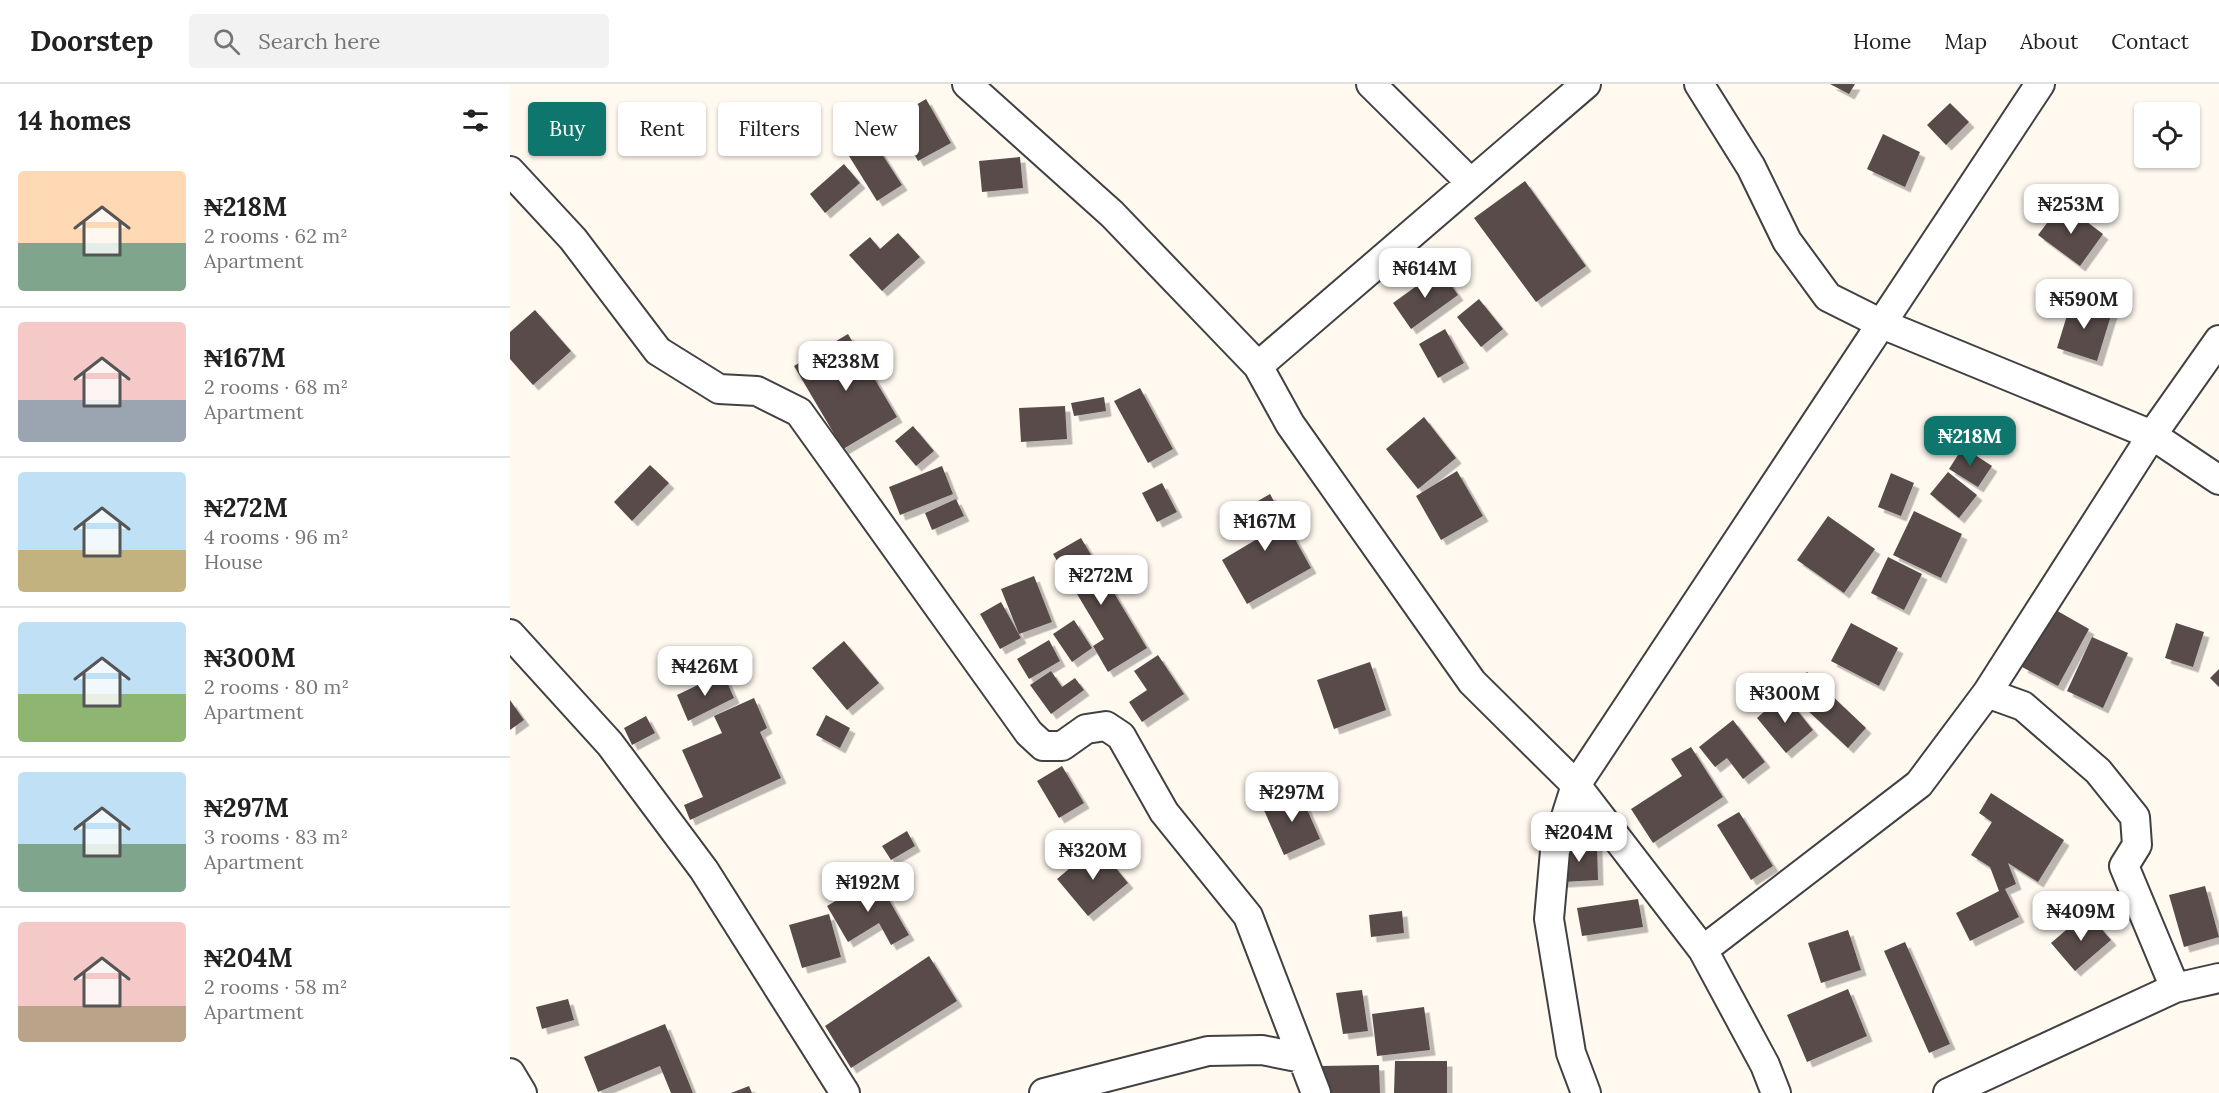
<!DOCTYPE html>
<html lang="en">
<head>
<meta charset="utf-8">
<style>
  :root { --surface:#fff; --page:#f2f2f2; --text:#222; --muted:#767676; --line:#e0e0e0; --accent:#0f766e }
  body { margin:0; font-family:Lora,serif; background:var(--page); color:var(--text); height:100vh; display:flex; flex-direction:column; font-size:22px; white-space:nowrap }
  * { box-sizing:border-box; margin:0 }
  p { font-size:20px; color:var(--muted) }
  .icon { flex:none; width:33px; height:33px; fill:none; stroke:currentColor; stroke-width:2; stroke-linecap:round; stroke-linejoin:round }
  .map { position:relative; flex:1; overflow:hidden }
  .sheet { display:flex; flex-direction:column; background:var(--surface); width:510px }
  .sheet>* { flex:none }
  .banner { position:absolute; left:18px; top:18px; width:570px; height:54px; display:flex; gap:12px }
  .controls { position:absolute; left:1624px; top:18px; display:grid; gap:12px }
  .controls a { display:grid; place-items:center; width:66px; height:66px; border-radius:6px; background:var(--surface); box-shadow:0 2px 4px #0004; font-size:30px }
  .price { position:absolute; translate:-50% -51px; padding:0 14px; border-radius:12px; background:#fff; color:#222; font-size:20px; line-height:39px; filter:drop-shadow(0 2px 3px #0008) }
  .price::after { content:''; position:absolute; left:50%; top:36px; width:18px; height:14px; margin-left:-9px; background:inherit; clip-path:polygon(0 0,100% 0,50% 100%) }
  .price.current { background:var(--accent); color:#fff }
  ul { padding:0; list-style:none }
  li { display:flex; align-items:center; gap:18px; height:150px; padding:0 18px }
  li+li { border-top:2px solid var(--line) }
  li span { display:grid; place-items:center; flex:none; width:168px; height:120px; border-radius:6px; color:#555 }
  li>.icon { margin-inline-start:auto }
  span .icon { width:72px; height:72px; fill:#fffc; stroke-width:1 }
  li b { font-size:26px }
  h2 { display:flex; justify-content:space-between; align-items:center; height:72px; padding:0 18px; font-size:26px }
  .pill { padding:0 21px; border-radius:6px; background:var(--surface); box-shadow:0 2px 4px #0004; font-size:21px; line-height:54px }
  .pill.current { background:var(--accent); color:#fff }
  header { display:flex; align-items:center; gap:36px; box-sizing:border-box; height:84px; padding:0 30px; background:var(--surface); border-bottom:2px solid var(--line) }
  header strong { font-size:28px }
  nav { display:flex; gap:33px; margin-inline-start:auto; font-size:21px }
  .search { width:420px; height:54px; background:var(--page); display:flex; align-items:center; gap:15px; box-sizing:border-box; padding:0 21px; border-radius:6px; color:var(--muted); font-size:22px }
  main { display:flex; flex:1; min-height:0 }
  .map>svg:first-child { display:block }
  .building { fill:#584c49; filter:url(#shadow) }
  .lines { fill:none; stroke-linecap:round; stroke-linejoin:round }
  .minor-casing { stroke:#414141; stroke-width:32 }
  .minor { stroke:#fff; stroke-width:28 }
</style>
</head>
<body>
<header>
<strong>Doorstep</strong>
<div class="search"><svg class="icon" aria-label="search" viewBox="0 0 24 24"><circle cx="10" cy="10" r="6"/><path d="M15 15l6 6"/></svg>Search here</div>
<nav><a>Home</a><a>Map</a><a>About</a><a>Contact</a></nav>
</header>
<main>
<section class="sheet">
<h2>14 homes<svg class="icon" aria-label="filters" viewBox="0 0 24 24"><path d="M4 7h16M4 17h16"/><circle cx="9" cy="7" r="2"/><circle cx="15" cy="17" r="2"/></svg></h2>
<ul>
<li><span style="background:linear-gradient(#ffd9b3 60%,#7fa58c 0)"><svg class="icon" aria-label="home" viewBox="0 0 24 24"><path d="M3 11l9-7 9 7M6 9v11h12V9"/></svg></span><div><b>₦218M</b><p>2 rooms · 62 m²</p><p>Apartment</p></div></li>
<li><span style="background:linear-gradient(#f6c9c9 65%,#9aa5b1 0)"><svg class="icon" aria-label="home" viewBox="0 0 24 24"><path d="M3 11l9-7 9 7M6 9v11h12V9"/></svg></span><div><b>₦167M</b><p>2 rooms · 68 m²</p><p>Apartment</p></div></li>
<li><span style="background:linear-gradient(#bfe0f5 65%,#c2b280 0)"><svg class="icon" aria-label="home" viewBox="0 0 24 24"><path d="M3 11l9-7 9 7M6 9v11h12V9"/></svg></span><div><b>₦272M</b><p>4 rooms · 96 m²</p><p>House</p></div></li>
<li><span style="background:linear-gradient(#bfe0f5 60%,#8fb573 0)"><svg class="icon" aria-label="home" viewBox="0 0 24 24"><path d="M3 11l9-7 9 7M6 9v11h12V9"/></svg></span><div><b>₦300M</b><p>2 rooms · 80 m²</p><p>Apartment</p></div></li>
<li><span style="background:linear-gradient(#bfe0f5 60%,#7fa58c 0)"><svg class="icon" aria-label="home" viewBox="0 0 24 24"><path d="M3 11l9-7 9 7M6 9v11h12V9"/></svg></span><div><b>₦297M</b><p>3 rooms · 83 m²</p><p>Apartment</p></div></li>
<li><span style="background:linear-gradient(#f6c9c9 70%,#b9a48a 0)"><svg class="icon" aria-label="home" viewBox="0 0 24 24"><path d="M3 11l9-7 9 7M6 9v11h12V9"/></svg></span><div><b>₦204M</b><p>2 rooms · 58 m²</p><p>Apartment</p></div></li>
</ul>
</section>
<div class="map">
<svg width="1709" height="1009" viewBox="0 0 1709 1009">
  <defs>
    <filter id="shadow"><feDropShadow dx="5.5" dy="5.5" stdDeviation="0" flood-color="#0004"/></filter>
  </defs>
  <rect width="100%" height="100%" fill="#fff9f0"/>
  <!-- building -->
  <path class="building" d="M1320,0H1345L1339,10Z
    M416,15L441,59L408,77L384,34Z
    M1440,19L1459,38L1436,61L1417,41Z
    M1373,50L1410,68L1395,103L1357,85Z
    M363,56L392,101L367,117L339,72Z
    M510,73L513,104L472,108L469,77Z
    M334,80L350,99L315,129L300,110Z
    M1015,97L1076,182L1026,218L964,134Z
    M1552,119L1593,150L1570,182L1528,151Z
    M388,149L410,173L372,207L339,171L360,153L370,165Z
    M930,185L948,211L901,245L883,219Z
    M969,215L993,245L971,263L947,233Z
    M1562,215L1602,228L1587,277L1547,264Z
    M25,226L61,267L23,301L0,275V248Z
    M935,245L954,279L928,294L909,260Z
    M338,250L387,333L333,365L284,282Z
    M630,304L663,365L638,379L604,317Z
    M594,313L596,327L564,332L561,319Z
    M555,322L557,355L511,358L509,324Z
    M914,333L946,374L908,405L876,365Z
    M403,342L424,367L406,382L385,357Z
    M1453,363L1482,382L1468,403L1439,385Z
    M140,381L159,399L122,437L104,418Z
    M432,382L443,410L390,431L379,403Z
    M947,387L973,432L931,456L906,412Z
    M1438,388L1467,411L1449,434L1420,410Z
    M1381,389L1404,399L1391,432L1368,423Z
    M652,399L667,428L647,438L632,409Z
    M760,410L801,484L737,520L712,476L747,455L738,439L727,446L720,433Z
    M446,415L454,432L422,446L415,429Z
    M1404,427L1452,450L1431,494L1383,471Z
    M1318,432L1365,465L1334,509L1287,476Z
    M571,454L637,564L598,588L583,562L594,555L543,470Z
    M1378,473L1412,490L1394,526L1361,509Z
    M524,492L542,538L509,550L491,505Z
    M491,518L511,554L490,565L470,530Z
    M1544,525L1579,545L1548,602L1512,583Z
    M564,536L582,564L562,578L543,550Z
    M1341,539L1388,564L1369,602L1321,577Z
    M1666,539L1694,548L1683,583L1655,574Z
    M1582,553L1618,569L1593,624L1557,607Z
    M539,556L550,577L519,595L507,575Z
    M334,557L369,599L337,626L302,584Z
    M648,571L674,610L632,638L619,618L637,606L624,587Z
    M860,578L876,626L824,645L807,596Z
    M1709,585V603L1700,594Z
    M541,587L552,603L565,594L574,606L541,630L520,601Z
    M1297,588L1356,644L1338,664L1278,608Z
    M213,589L224,614L178,637L167,611Z
    M1274,610L1303,646L1276,669L1247,634Z
    M244,614L257,644L250,648L271,694L180,736L174,721L193,713L172,666L212,649L204,632Z
    M0,616L14,636L0,646Z
    M316,631L340,644L330,664L306,651Z
    M136,632L145,649L122,661L114,644Z
    M1223,636L1255,678L1233,695L1217,674L1205,683L1189,663Z
    M1181,663L1213,713L1143,759L1121,725L1172,692L1161,675Z
    M552,682L574,719L549,734L527,697Z
    M789,707L810,755L774,771L753,724Z
    M1481,709L1554,756L1528,798L1498,779L1506,800L1495,805L1509,833L1460,857L1446,829L1489,807L1480,783L1461,771L1482,738L1469,729Z
    M1229,728L1263,782L1241,796L1207,741Z
    M397,747L405,762L381,776L372,762Z
    M587,761L618,799L578,832L547,795Z
    M1087,761L1088,796L1052,798L1051,762Z
    M366,793L399,851L381,861L369,839L338,858L317,822Z
    M1695,802L1709,853L1674,863L1659,811Z
    M1128,815L1133,843L1072,852L1067,824Z
    M892,827L894,849L861,853L859,831Z
    M1577,828L1601,856L1565,887L1541,859Z
    M319,830L331,873L292,884L279,841Z
    M1338,846L1351,886L1311,899L1298,859Z
    M1395,858L1440,960L1419,969L1374,867Z
    M419,872L447,917L341,984L315,942Z
    M1338,905L1357,952L1297,978L1277,931Z
    M852,906L858,947L833,950L826,909Z
    M58,915L64,936L32,945L26,923Z
    M914,923L920,966L867,972L862,930Z
    M155,940L183,1009H161L150,982L88,1008L74,973Z
    M885,977H937V1009H884Z
    M869,981L870,1009H810V982Z
    M239,1002L242,1009H221Z"/>
  <g class="lines">
    <defs>
      <path id="minor" d="M457,0L602,130L748,282L780,340L962,598L1066,701L1193,866L1255,981L1266,1009
        M861,0L961,99
        M1189,0L1241,83L1277,157L1318,213L1372,240L1642,351L1709,396
        M0,87L63,155L148,267L209,305L247,307L289,328L519,649L533,662H552L576,645L596,642L611,652L654,728L738,832L806,1009
        M748,282L1076,0
        M0,550L100,660L194,786L335,1009
        M1477,609L1513,622L1588,687L1625,733L1627,761L1614,782L1665,904
        M1193,866L1409,700L1477,609L1642,351L1709,256
        M0,989L12,1009
        M534,1009L698,967L752,966L792,974
        M1076,1009L1061,969L1039,835L1045,767L1066,701L1530,0
        M1438,1009L1665,904L1709,894"/>
    </defs>
    <!-- minor casing -->
    <use href="#minor" class="minor-casing"/>
    <!-- minor -->
    <use href="#minor" class="minor"/>
  </g>
</svg>
<div class="controls">
<a><svg class="icon" aria-label="locate" viewBox="0 0 24 24"><circle cx="12" cy="12" r="6"/><path d="M12 2v4M12 18v4M2 12h4M18 12h4"/></svg></a>
</div>
<b class="price" style="left:1561px;top:151px">₦253M</b>
<b class="price" style="left:915px;top:215px">₦614M</b>
<b class="price" style="left:1574px;top:246px">₦590M</b>
<b class="price" style="left:336px;top:308px">₦238M</b>
<b class="price current" style="left:1460px;top:383px">₦218M</b>
<b class="price" style="left:755px;top:468px">₦167M</b>
<b class="price" style="left:591px;top:522px">₦272M</b>
<b class="price" style="left:195px;top:613px">₦426M</b>
<b class="price" style="left:1275px;top:640px">₦300M</b>
<b class="price" style="left:782px;top:739px">₦297M</b>
<b class="price" style="left:1069px;top:779px">₦204M</b>
<b class="price" style="left:583px;top:797px">₦320M</b>
<b class="price" style="left:358px;top:829px">₦192M</b>
<b class="price" style="left:1571px;top:858px">₦409M</b>
<div class="banner">
<a class="pill current">Buy</a>
<a class="pill">Rent</a>
<a class="pill">Filters</a>
<a class="pill">New</a>
</div>
</div>
</main>
</body>
</html>
